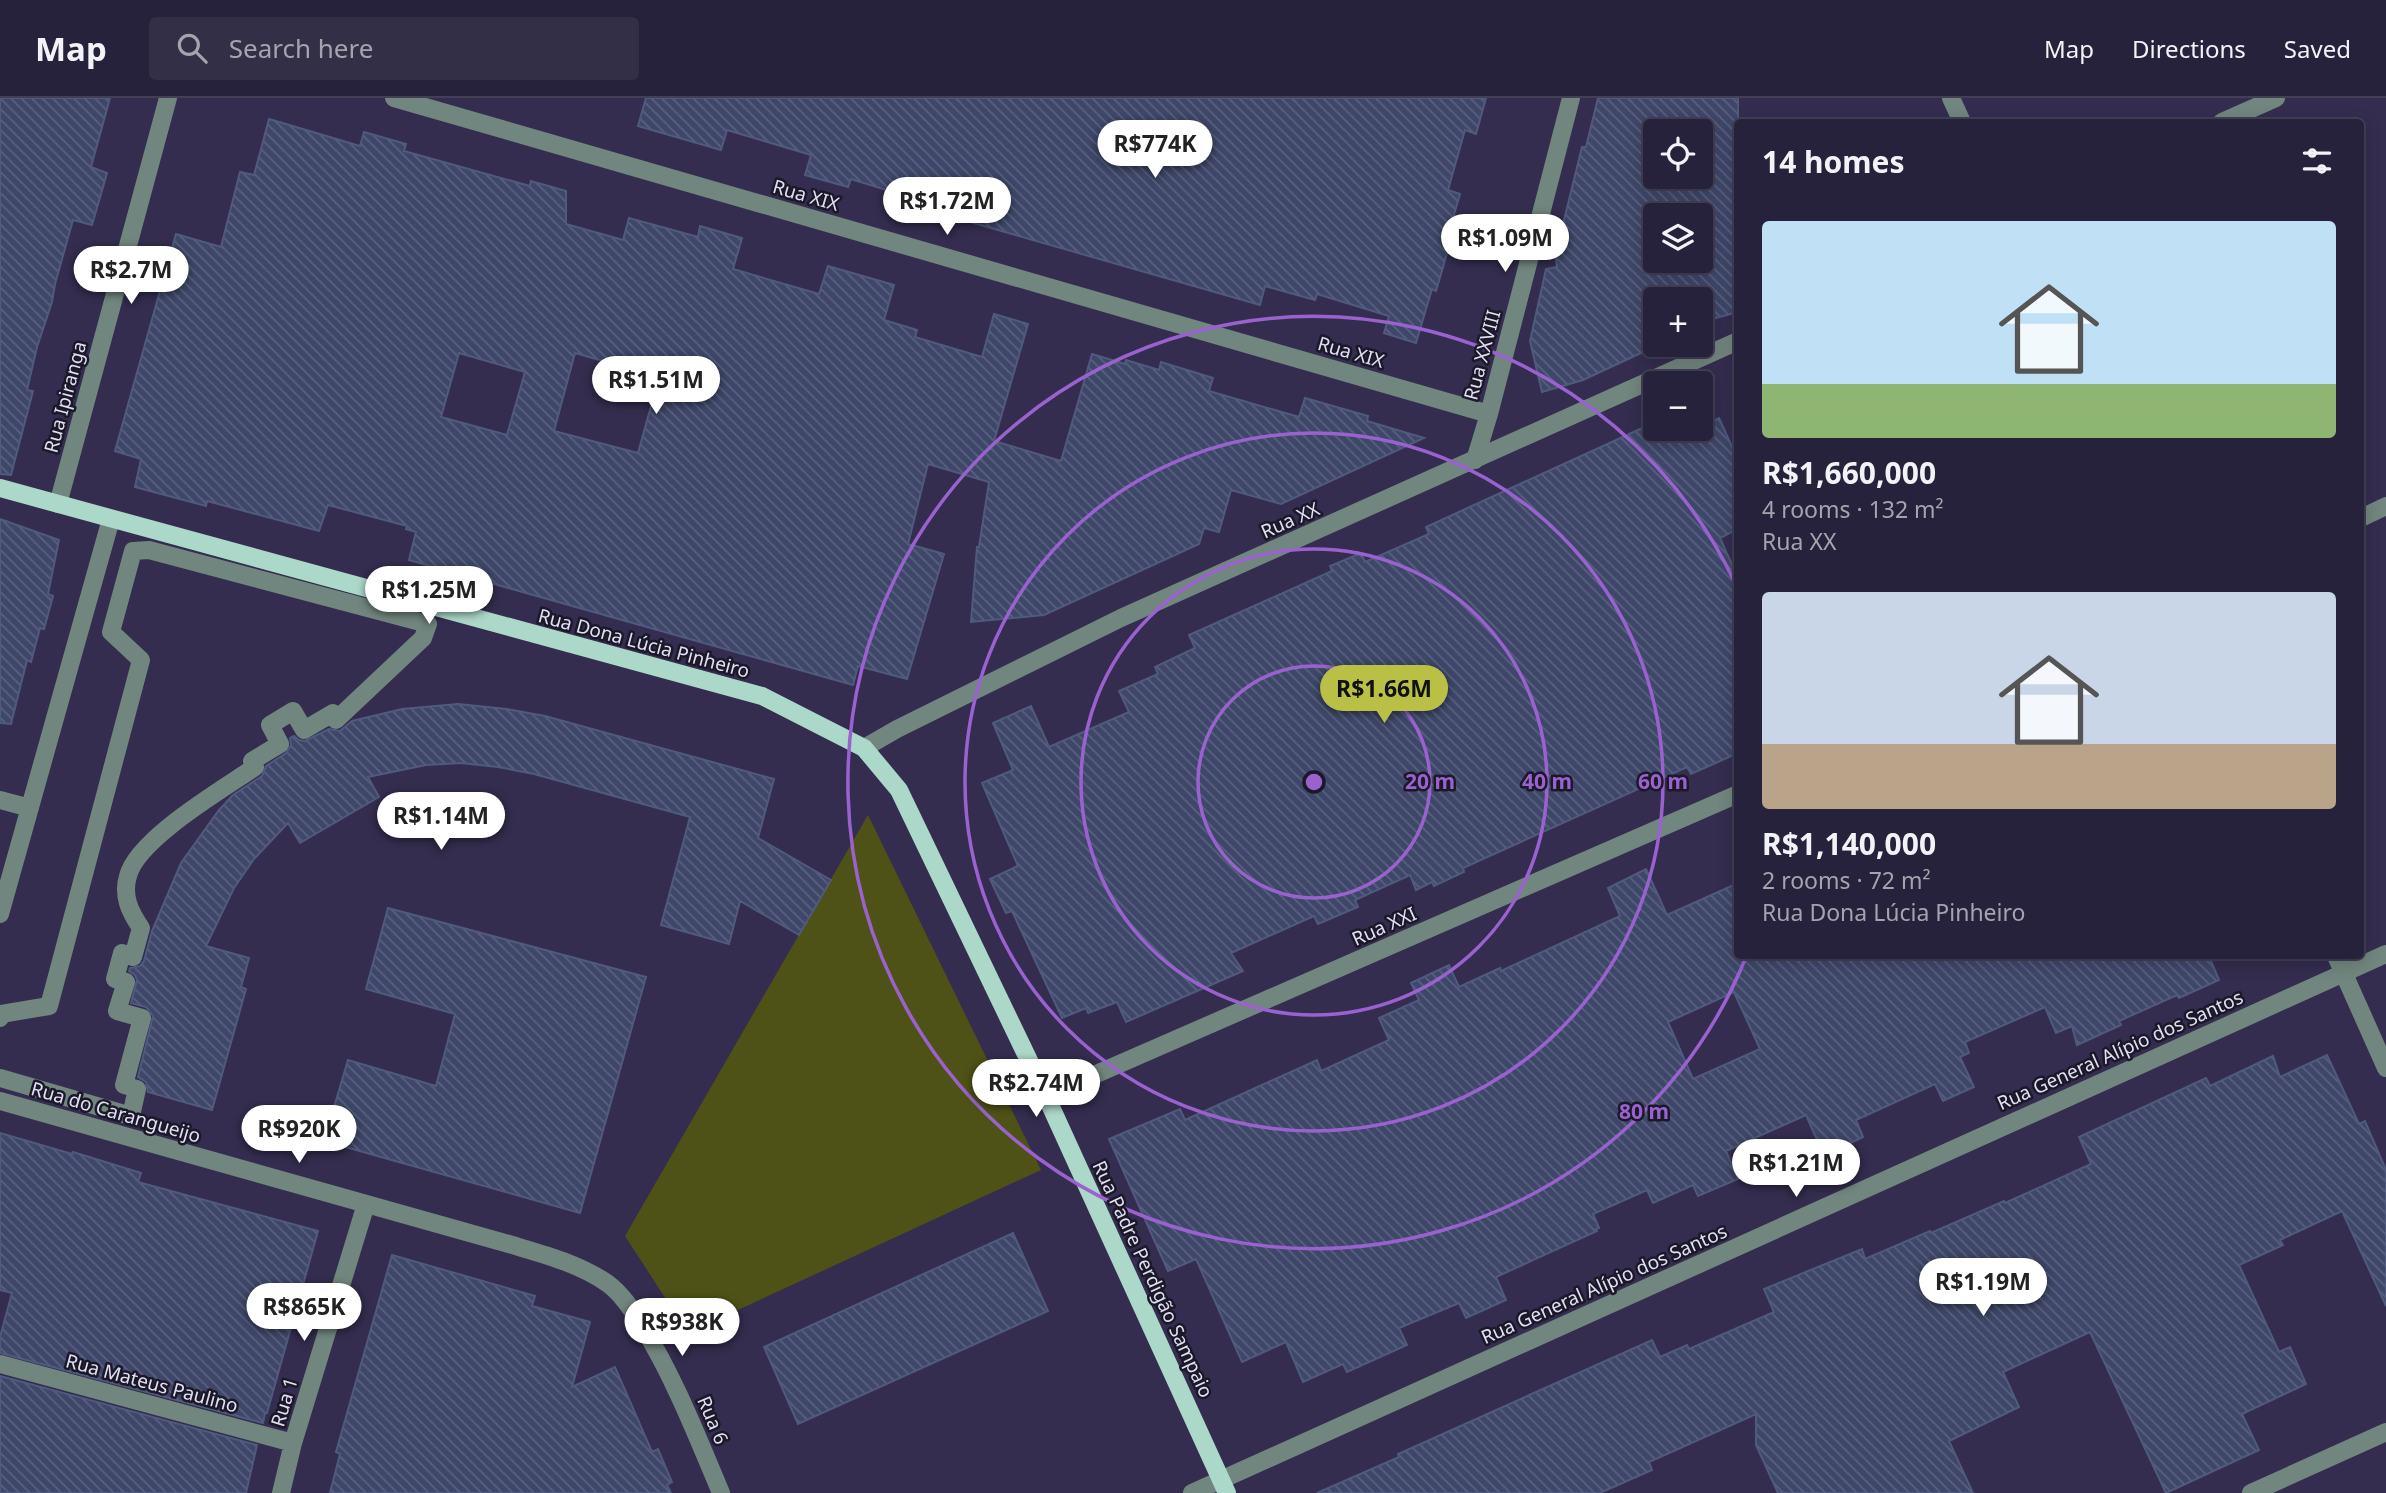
<!DOCTYPE html>
<html lang="en">
<head>
<meta charset="utf-8">
<style>
  :root { --surface:#27223b; --page:#332f46; --text:#f1f3f6; --muted:#a4a4af; --line:#433f55; --accent:#bac045 }
  body { margin:0; font-family:"Noto Sans",sans-serif; background:var(--page); color:var(--text); height:100vh; display:flex; flex-direction:column; font-size:26px; white-space:nowrap }
  * { box-sizing:border-box; margin:0 }
  p { font-size:23px; color:var(--muted) }
  .icon { flex:none; width:38px; height:38px; fill:none; stroke:currentColor; stroke-width:2; stroke-linecap:round; stroke-linejoin:round }
  .map { position:relative; flex:1; overflow:hidden }
  .side { position:absolute; left:1734px; top:21px; width:630px; height:840px; display:flex; flex-direction:column; background:var(--surface); border-radius:7px; box-shadow:0 4px 18px #0003,0 0 0 2px var(--line) }
  .side>* { flex:none }
  .buttons { position:absolute; left:1643px; top:21px; display:grid; gap:14px }
  .buttons a { display:grid; place-items:center; width:70px; height:70px; border-radius:7px; background:var(--surface); box-shadow:0 4px 18px #0003,0 0 0 2px var(--line); font-size:35px }
  .price { position:absolute; translate:-50% -60px; padding:0 16px; border-radius:24px; background:#fff; color:#222; font-size:23px; line-height:46px; filter:drop-shadow(0 2px 4px #0008) }
  .price::after { content:''; position:absolute; left:50%; top:42px; width:21px; height:16px; margin-left:-10px; background:inherit; clip-path:polygon(0 0,100% 0,50% 100%) }
  .price.selected { background:var(--accent); color:#111 }
  ul { padding:0; list-style:none }
  li { display:grid; align-content:center; gap:14px; height:371px; padding:0 28px }
  li span { display:grid; place-items:center; height:217px; border-radius:7px; color:#555 }
  li>.icon { margin-inline-start:auto }
  span .icon { width:126px; height:126px; fill:#fffc; stroke-width:1 }
  li b { font-size:30px }
  h2 { display:flex; justify-content:space-between; align-items:center; height:84px; padding:0 28px; font-size:30px }
  header { display:flex; align-items:center; gap:42px; box-sizing:border-box; height:98px; padding:0 35px; background:var(--surface); border-bottom:2px solid var(--line) }
  header strong { font-size:33px }
  nav { display:flex; gap:38px; margin-inline-start:auto; font-size:24px }
  .search { width:490px; height:63px; background:var(--page); display:flex; align-items:center; gap:18px; box-sizing:border-box; padding:0 24px; border-radius:7px; color:var(--muted); font-size:26px }
  .map>svg:first-child { display:block }
  .green { fill:#4f5216 }
  .building { fill:url(#building-back-hatch); stroke:#505a7e; stroke-width:2; fill-rule:evenodd }
  .lines { fill:none; stroke-linecap:round; stroke-linejoin:round }
  .minor { stroke:#71867e; stroke-width:18 }
  .major { stroke:#acd8c9; stroke-width:18 }
  .ring { fill:none; stroke:#9a62cf; stroke-width:3.5 }
  .labels { text-anchor:middle; dominant-baseline:central; stroke-width:5; stroke-linejoin:round; paint-order:stroke }
  .street-label { font-size:19px; fill:#e1dff4; stroke:#1b1828 }
  .centre { fill:#9a62cf; stroke:#1b1828; stroke-width:3.5 }
  .ring-label { font-size:21px; text-anchor:middle; font-weight:bold; fill:#9a62cf; stroke:#1b1828; stroke-width:5; stroke-linejoin:round; paint-order:stroke }
</style>
</head>
<body>
<header>
<strong>Map</strong>
<div class="search"><svg class="icon" aria-label="search" viewBox="0 0 24 24"><circle cx="10" cy="10" r="6"/><path d="M15 15l6 6"/></svg>Search here</div>
<nav><a>Map</a><a>Directions</a><a>Saved</a></nav>
</header>
<div class="map">
<svg width="2386" height="1395" viewBox="0 0 2386 1395">
  <defs>
    <pattern id="building-back-hatch" width="6" height="6" patternUnits="userSpaceOnUse" patternTransform="scale(1.75)"><rect width="6" height="6" fill="#3e4769"/><path d="M-1 5l2 2M0 0l6 6M5-1l2 2" fill="none" stroke="#5a617f"/></pattern>
  </defs>
  <rect width="100%" height="100%" fill="#342d4f"/>
  <!-- green -->
  <path class="green" d="M868,717L1041,1072L688,1235L625,1138Z"/>
  <!-- building -->
  <path class="building" d="M0,0H110L91,69L107,75L92,127L73,122L55,186L52,204L37,249L27,292L33,293L11,377L0,376Z
    M646,0H1486L1476,36L1465,32L1448,92L1460,96L1446,144L1450,145L1436,193L1432,191L1416,245L1384,235L1389,218L1317,196L1315,202L1265,188L1260,207L907,106L909,99L851,81L848,89L805,77L811,57L727,32L721,52L638,28Z
    M1598,0H1738V214L1701,224V201H1656V248L1583,282L1542,294L1530,243L1546,171L1557,169L1554,145L1567,142L1564,122L1582,49H1586ZM1656,33H1701V79H1656ZM1656,117H1701V163H1656Z
    M269,21L360,48L364,34L406,46L404,53L530,88L531,83L566,93V126L623,142L629,120L698,139L700,128L742,140L733,171L819,196L828,168L894,187L884,222L917,232L915,239L982,259L994,216L1028,226L994,343L1061,363L1092,256L1125,266L1126,262L1159,272L1161,264L1213,280L1209,293L1299,319L1305,300L1368,318L1367,323L1424,340L1281,406L1231,392L1219,434L1204,430L1199,446L1044,517L971,524L977,449H979L989,384L928,366L908,446L944,456L907,581L858,568L853,587L409,462L416,434L406,431L407,428L328,407L319,433L207,403L206,408L135,389L141,361L115,353L176,136L221,149L240,74L254,77ZM459,255L525,274L507,337L441,319ZM575,255L659,279L638,355L554,333Z
    M1719,320L1738,362V431L1720,440L1738,480V655L1691,676L1687,669L1463,770L1464,774L1434,788L1432,784L1416,792L1410,777L1355,802L1358,809L1318,826L1314,818L1231,855L1243,873L1126,924L1117,904L1088,915L1086,910L1062,920L1012,813L1006,815L990,781L1018,768L982,685L1013,672L993,625L1031,608L1049,649L1129,614L1119,593L1158,576L1155,569L1195,550L1189,537L1332,473L1330,468L1361,455L1365,464L1429,436L1426,429L1640,331H1701V329Z
    M0,421L59,442L48,496L53,498L44,531L40,530L31,564L27,562L11,626L0,625Z
    M458,606L507,611L545,618L774,681L758,740L831,782L799,837L740,803L729,846L661,827L690,719L534,676L498,669L461,665L426,667L368,679L379,699L300,745L288,725L254,761L234,790L206,848L249,860L241,889L246,891L212,1012L148,994L146,984L138,979L153,918L146,909L131,905L137,882L135,877L129,873L130,870L140,868L144,863L152,833L181,765L219,712L233,697L262,678L266,668L286,655L291,647L290,640L294,638L299,642L305,643L329,631L340,633L352,623L402,611Z
    M1646,771L1667,817L1738,785V858H2209L2219,882L2179,900L2177,897L2119,923L2121,927L2077,947L2072,928L2056,935L2045,909L1965,944L1969,955L1960,959L1974,989L1943,1003L1935,986L1856,1022L1863,1039L1824,1058L1806,1017L1726,1053L1738,1081L1698,1098L1693,1087L1653,1105L1647,1092L1593,1116L1599,1130L1596,1131L1597,1133L1496,1179L1506,1202L1466,1220L1459,1205L1399,1230L1407,1247L1347,1274L1343,1266L1303,1284L1286,1244L1242,1264L1196,1161L1168,1173L1109,1041L1180,1011L1185,1022L1317,962L1321,973L1389,942L1379,920L1419,902L1411,885L1449,867L1459,889L1500,870L1501,873L1620,818L1608,790ZM1734,894L1760,951L1693,981L1668,924Z
    M388,810L646,879L580,1115L324,1043L348,962L436,988L455,916L366,891Z
    M2327,957L2359,1026L2365,1023L2386,1072V1208L2342,1113L2280,1142L2283,1147L2239,1167L2279,1254L2290,1249L2306,1286L2242,1316L2259,1352L2166,1395L2090,1234L2003,1274L2019,1309L1949,1343L1973,1395H1778L1756,1347V1316L1649,1364L1652,1372L1600,1395H1317L1399,1359L1398,1356L1652,1242L1660,1259L1687,1247L1689,1251L1774,1214L1764,1191L1862,1151L1865,1161L1930,1133L1931,1135L2004,1103L2005,1105L2091,1066L2079,1039L2206,980L2210,988L2273,958L2280,979Z
    M0,1035L72,1056L73,1054L141,1075L138,1084L318,1133L267,1315H265L263,1325L0,1255V1239L12,1195L0,1192Z
    M1013,1135L1048,1213L798,1326L764,1249Z
    M392,1157L535,1198L532,1208L590,1224L572,1289L615,1269L652,1354L658,1351L672,1384L667,1387L671,1395H330L340,1356L336,1354Z
    M0,1278L257,1347L246,1395H0Z"/>
  <g class="lines">
    <!-- minor -->
    <path class="minor" d="M394,0L1489,316
      M1951,0L1962,24
      M2222,24L2276,0
      M1475,362L1489,316L1571,0
      M58,406L168,0
      M2361,420L2386,408
      M864,650L897,631L1121,520L1738,243
      M0,702L30,710
      M0,816L111,421
      M2336,858L2386,970
      M0,920L1,916L49,908L141,562L111,534L133,453L149,452L428,526L423,540L336,622L333,615L304,632L293,613L270,627L280,646L252,663L255,669C223,691 137,741 128,778C122,798 130,814 141,830L133,859L122,855L115,881L126,884L117,913L142,920L124,987L137,991L131,1018L0,980
      M1046,998L1738,696
      M0,1003L509,1146C542,1156 578,1165 607,1185C622,1196 632,1212 641,1226C674,1279 697,1338 721,1395
      M0,1266L293,1345
      M281,1395L293,1345L366,1106
      M1192,1395L2386,856
      M2251,1395L2386,1334"/>
    <!-- major -->
    <path class="major" d="M0,390L762,598L864,650L899,692L1046,998L1227,1395"/>
  </g>
  <!-- distance rings -->
  <g class="ring">
    <circle cx="1314" cy="684" r="116"/>
    <circle cx="1314" cy="684" r="233"/>
    <circle cx="1314" cy="684" r="349"/>
    <path d="M1746 859A466 466 0 1 1 1736 487"/>
  </g>
  <g class="labels">
    <!-- street labels -->
    <g class="street-label">
      <text transform="translate(806 97) rotate(16)">Rua XIX</text>
      <text transform="translate(1351 254) rotate(16)">Rua XIX</text>
      <text transform="translate(1482 257) rotate(-75)">Rua XXVIII</text>
      <text transform="translate(65 299) rotate(-75)">Rua Ipiranga</text>
      <text transform="translate(1290 422) rotate(-24)">Rua XX</text>
      <text transform="translate(644 545) rotate(15)">Rua Dona Lúcia Pinheiro</text>
      <text transform="translate(1384 828) rotate(-24)">Rua XXI</text>
      <text transform="translate(2120 952) rotate(-24)">Rua General Alípio dos Santos</text>
      <text transform="translate(116 1014) rotate(16)">Rua do Carangueijo</text>
      <text transform="translate(1153 1181) rotate(65)">Rua Padre Perdigão Sampaio</text>
      <text transform="translate(1604 1186) rotate(-24)">Rua General Alípio dos Santos</text>
      <text transform="translate(152 1285) rotate(15)">Rua Mateus Paulino</text>
      <text transform="translate(284 1304) rotate(-73)">Rua 1</text>
      <text transform="translate(713 1322) rotate(67)">Rua 6</text>
    </g>
  </g>
  <circle cx="1314" cy="684" r="10" class="centre"/>
  <g class="ring-label">
    <text x="1430" y="691">20 m</text>
    <text x="1547" y="691">40 m</text>
    <text x="1663" y="691">60 m</text>
    <text x="1644" y="1021">80 m</text>
  </g>
</svg>
<div class="buttons">
<a><svg class="icon" aria-label="locate" viewBox="0 0 24 24"><circle cx="12" cy="12" r="6"/><path d="M12 2v4M12 18v4M2 12h4M18 12h4"/></svg></a>
<a><svg class="icon" aria-label="layers" viewBox="0 0 24 24"><path d="M12 4l9 5-9 5-9-5zM3 14l9 5 9-5"/></svg></a>
<a>+</a>
<a>−</a>
</div>
<b class="price" style="left:1155px;top:82px">R$774K</b>
<b class="price" style="left:947px;top:139px">R$1.72M</b>
<b class="price" style="left:1505px;top:176px">R$1.09M</b>
<b class="price" style="left:131px;top:208px">R$2.7M</b>
<b class="price" style="left:656px;top:318px">R$1.51M</b>
<b class="price" style="left:429px;top:528px">R$1.25M</b>
<b class="price selected" style="left:1384px;top:627px">R$1.66M</b>
<b class="price" style="left:441px;top:754px">R$1.14M</b>
<b class="price" style="left:1036px;top:1021px">R$2.74M</b>
<b class="price" style="left:299px;top:1067px">R$920K</b>
<b class="price" style="left:1796px;top:1101px">R$1.21M</b>
<b class="price" style="left:1983px;top:1220px">R$1.19M</b>
<b class="price" style="left:304px;top:1245px">R$865K</b>
<b class="price" style="left:682px;top:1260px">R$938K</b>
<section class="side">
<h2>14 homes<svg class="icon" aria-label="filters" viewBox="0 0 24 24"><path d="M4 7h16M4 17h16"/><circle cx="9" cy="7" r="2"/><circle cx="15" cy="17" r="2"/></svg></h2>
<ul>
<li><span style="background:linear-gradient(#bfe0f5 75%,#8fb573 0)"><svg class="icon" aria-label="home" viewBox="0 0 24 24"><path d="M3 11l9-7 9 7M6 9v11h12V9"/></svg></span><div><b>R$1,660,000</b><p>4 rooms · 132 m²</p><p>Rua XX</p></div></li>
<li><span style="background:linear-gradient(#c9d6e8 70%,#b9a48a 0)"><svg class="icon" aria-label="home" viewBox="0 0 24 24"><path d="M3 11l9-7 9 7M6 9v11h12V9"/></svg></span><div><b>R$1,140,000</b><p>2 rooms · 72 m²</p><p>Rua Dona Lúcia Pinheiro</p></div></li>
</ul>
</section>
</div>
</body>
</html>
